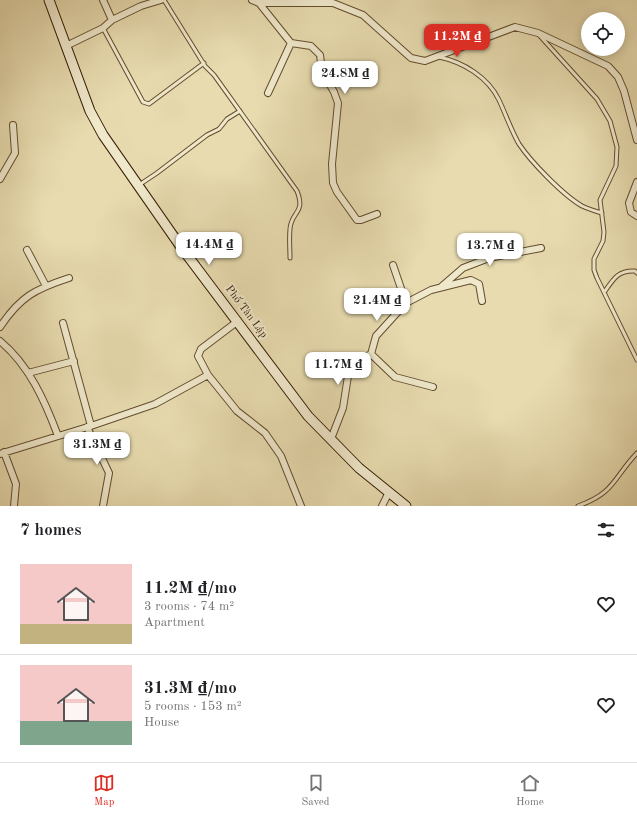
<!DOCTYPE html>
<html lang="en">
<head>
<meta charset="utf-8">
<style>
  :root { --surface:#fff; --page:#f6f6f6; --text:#202124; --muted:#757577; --line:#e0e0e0; --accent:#d93025 }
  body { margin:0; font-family:"Old Standard TT",serif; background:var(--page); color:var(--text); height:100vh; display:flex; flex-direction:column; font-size:15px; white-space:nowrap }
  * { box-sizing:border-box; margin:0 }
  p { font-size:13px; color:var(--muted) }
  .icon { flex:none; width:22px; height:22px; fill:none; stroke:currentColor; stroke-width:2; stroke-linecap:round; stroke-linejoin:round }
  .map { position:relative; height:506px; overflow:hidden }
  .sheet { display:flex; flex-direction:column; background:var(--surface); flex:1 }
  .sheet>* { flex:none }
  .buttons { position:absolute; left:581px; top:12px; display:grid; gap:8px }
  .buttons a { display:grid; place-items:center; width:44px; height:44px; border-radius:50%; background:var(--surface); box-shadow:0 2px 10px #0003; font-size:20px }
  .price { position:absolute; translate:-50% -34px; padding:0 9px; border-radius:8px; background:#fff; color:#222; font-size:13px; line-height:26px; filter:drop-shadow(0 1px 2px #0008) }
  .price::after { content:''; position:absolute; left:50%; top:24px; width:12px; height:9px; margin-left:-6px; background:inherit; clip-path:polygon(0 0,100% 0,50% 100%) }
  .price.active { background:var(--accent); color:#fff }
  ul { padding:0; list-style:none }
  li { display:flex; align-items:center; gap:12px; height:100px; padding:0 20px }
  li+li { border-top:1px solid var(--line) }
  li span { display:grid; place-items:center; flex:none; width:112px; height:80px; border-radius:0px; color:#555 }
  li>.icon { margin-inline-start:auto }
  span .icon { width:48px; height:48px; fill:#fffc; stroke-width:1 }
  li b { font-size:17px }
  h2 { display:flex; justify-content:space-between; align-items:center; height:48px; padding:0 20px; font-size:17px }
  .tabs { display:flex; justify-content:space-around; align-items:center; height:56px; border-top:1px solid var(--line); background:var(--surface); font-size:11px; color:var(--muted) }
  .tabs a { display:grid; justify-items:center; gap:2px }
  .tabs .active { color:var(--accent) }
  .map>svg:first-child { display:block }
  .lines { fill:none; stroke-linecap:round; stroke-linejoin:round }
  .lane-casing { stroke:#634d2e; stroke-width:5 }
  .street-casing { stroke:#634d2e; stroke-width:8 }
  .secondary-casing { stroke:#371e03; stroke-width:11 }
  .lane { stroke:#efe8cb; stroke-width:3 }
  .street { stroke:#efe8cb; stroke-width:6 }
  .secondary { stroke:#efe8cb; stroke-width:9 }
  .labels { text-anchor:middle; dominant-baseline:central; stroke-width:4; stroke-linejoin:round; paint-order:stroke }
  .street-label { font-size:11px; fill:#371e03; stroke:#efe8cb }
</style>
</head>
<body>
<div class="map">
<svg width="637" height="506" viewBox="0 0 637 506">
  <rect width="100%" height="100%" fill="#e7dbaf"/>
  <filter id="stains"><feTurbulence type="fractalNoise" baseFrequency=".005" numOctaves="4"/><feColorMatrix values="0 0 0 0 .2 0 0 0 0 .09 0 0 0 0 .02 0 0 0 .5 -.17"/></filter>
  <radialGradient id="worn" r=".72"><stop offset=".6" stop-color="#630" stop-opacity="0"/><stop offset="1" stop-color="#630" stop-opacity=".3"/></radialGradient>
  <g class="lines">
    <defs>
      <path id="lane" d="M164,0L205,66L214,75L297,191C306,214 291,211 290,229C289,239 290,249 290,258
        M103,28L143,102L149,104L204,63
        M540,36L597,99L610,121L617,147L616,166L600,200L604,232L603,241L594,259V270L597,278L637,360
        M439,57C463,62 488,77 499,100C506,115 511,130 519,144C531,162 563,195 582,206C588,209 595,211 602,213
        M139,185L157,173L207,135L219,129L227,119L240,111
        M605,291C614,278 619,270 635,271L637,273
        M578,506C615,493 613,478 637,453"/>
      <path id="street" d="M103,0L112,20
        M252,0L259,3H333L363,15L411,58L425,61L515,27L538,33L608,66L618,77L624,91L637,140
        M259,3L291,43L311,46L320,55L322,71L334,92L338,103L332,164L333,183L337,192L357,220H361L377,214
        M66,46L103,28L112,20L141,6L161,0
        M268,93L291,43
        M0,179L15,153L13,125
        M637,182L629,203L631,212L637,216
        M27,250L46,286
        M393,265L406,303
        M441,287L463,268L489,258L541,248
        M238,321L201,349L198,356L208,375L237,411L265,433L281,456L301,506
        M63,323L91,426
        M0,327C20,297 35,289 69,278
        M0,341C29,365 45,401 58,436
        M371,354L395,377L433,387
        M28,373L74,361
        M87,427L109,473L103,506
        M331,439L343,408L348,376L354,363L371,354L376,336L406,303L431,290L471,280L479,284L482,301
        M4,452L16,484L14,506
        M0,454L91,426L155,404L208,375
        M382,506L389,492"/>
      <path id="secondary" d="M49,0L90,111L103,135L181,247L308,416L359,468L406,506"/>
    </defs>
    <!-- lane casing -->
    <use href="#lane" class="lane-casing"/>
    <!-- street casing -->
    <use href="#street" class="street-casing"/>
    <!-- secondary casing -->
    <use href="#secondary" class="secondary-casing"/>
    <!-- lane -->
    <use href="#lane" class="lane"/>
    <!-- street -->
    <use href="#street" class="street"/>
    <!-- secondary -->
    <use href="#secondary" class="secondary"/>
  </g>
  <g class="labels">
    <!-- street labels -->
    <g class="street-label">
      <text transform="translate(246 312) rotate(53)">Phố Tân Lập</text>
    </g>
  </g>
  <rect width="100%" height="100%" filter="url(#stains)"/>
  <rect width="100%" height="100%" fill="url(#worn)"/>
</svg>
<div class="buttons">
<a><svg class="icon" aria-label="locate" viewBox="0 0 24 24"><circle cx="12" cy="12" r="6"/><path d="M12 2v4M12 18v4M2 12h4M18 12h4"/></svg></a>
</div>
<b class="price active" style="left:457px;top:58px">11.2M ₫</b>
<b class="price" style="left:345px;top:95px">24.8M ₫</b>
<b class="price" style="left:209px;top:266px">14.4M ₫</b>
<b class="price" style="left:490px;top:267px">13.7M ₫</b>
<b class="price" style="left:377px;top:322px">21.4M ₫</b>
<b class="price" style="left:338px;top:386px">11.7M ₫</b>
<b class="price" style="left:97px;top:466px">31.3M ₫</b>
</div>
<section class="sheet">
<h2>7 homes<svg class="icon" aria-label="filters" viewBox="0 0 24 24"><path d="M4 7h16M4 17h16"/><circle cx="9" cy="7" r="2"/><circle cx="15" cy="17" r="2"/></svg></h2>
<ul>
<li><span style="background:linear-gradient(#f6c9c9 75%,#c2b280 0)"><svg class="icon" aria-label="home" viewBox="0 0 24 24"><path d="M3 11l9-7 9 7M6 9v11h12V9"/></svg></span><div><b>11.2M ₫/mo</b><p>3 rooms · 74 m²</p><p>Apartment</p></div><svg class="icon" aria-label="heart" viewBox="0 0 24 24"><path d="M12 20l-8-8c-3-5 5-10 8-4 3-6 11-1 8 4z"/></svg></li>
<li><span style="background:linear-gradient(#f6c9c9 70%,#7fa58c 0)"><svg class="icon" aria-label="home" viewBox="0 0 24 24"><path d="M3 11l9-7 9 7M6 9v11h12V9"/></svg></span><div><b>31.3M ₫/mo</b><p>5 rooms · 153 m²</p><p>House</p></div><svg class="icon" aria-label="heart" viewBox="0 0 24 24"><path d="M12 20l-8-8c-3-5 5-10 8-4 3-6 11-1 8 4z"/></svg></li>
</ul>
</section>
<nav class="tabs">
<a class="active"><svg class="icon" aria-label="map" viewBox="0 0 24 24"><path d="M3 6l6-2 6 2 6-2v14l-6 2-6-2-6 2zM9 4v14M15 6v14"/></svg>Map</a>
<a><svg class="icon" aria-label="saved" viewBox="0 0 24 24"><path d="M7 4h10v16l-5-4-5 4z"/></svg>Saved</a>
<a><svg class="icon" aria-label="home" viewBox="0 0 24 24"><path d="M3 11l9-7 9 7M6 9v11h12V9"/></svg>Home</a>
</nav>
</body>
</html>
